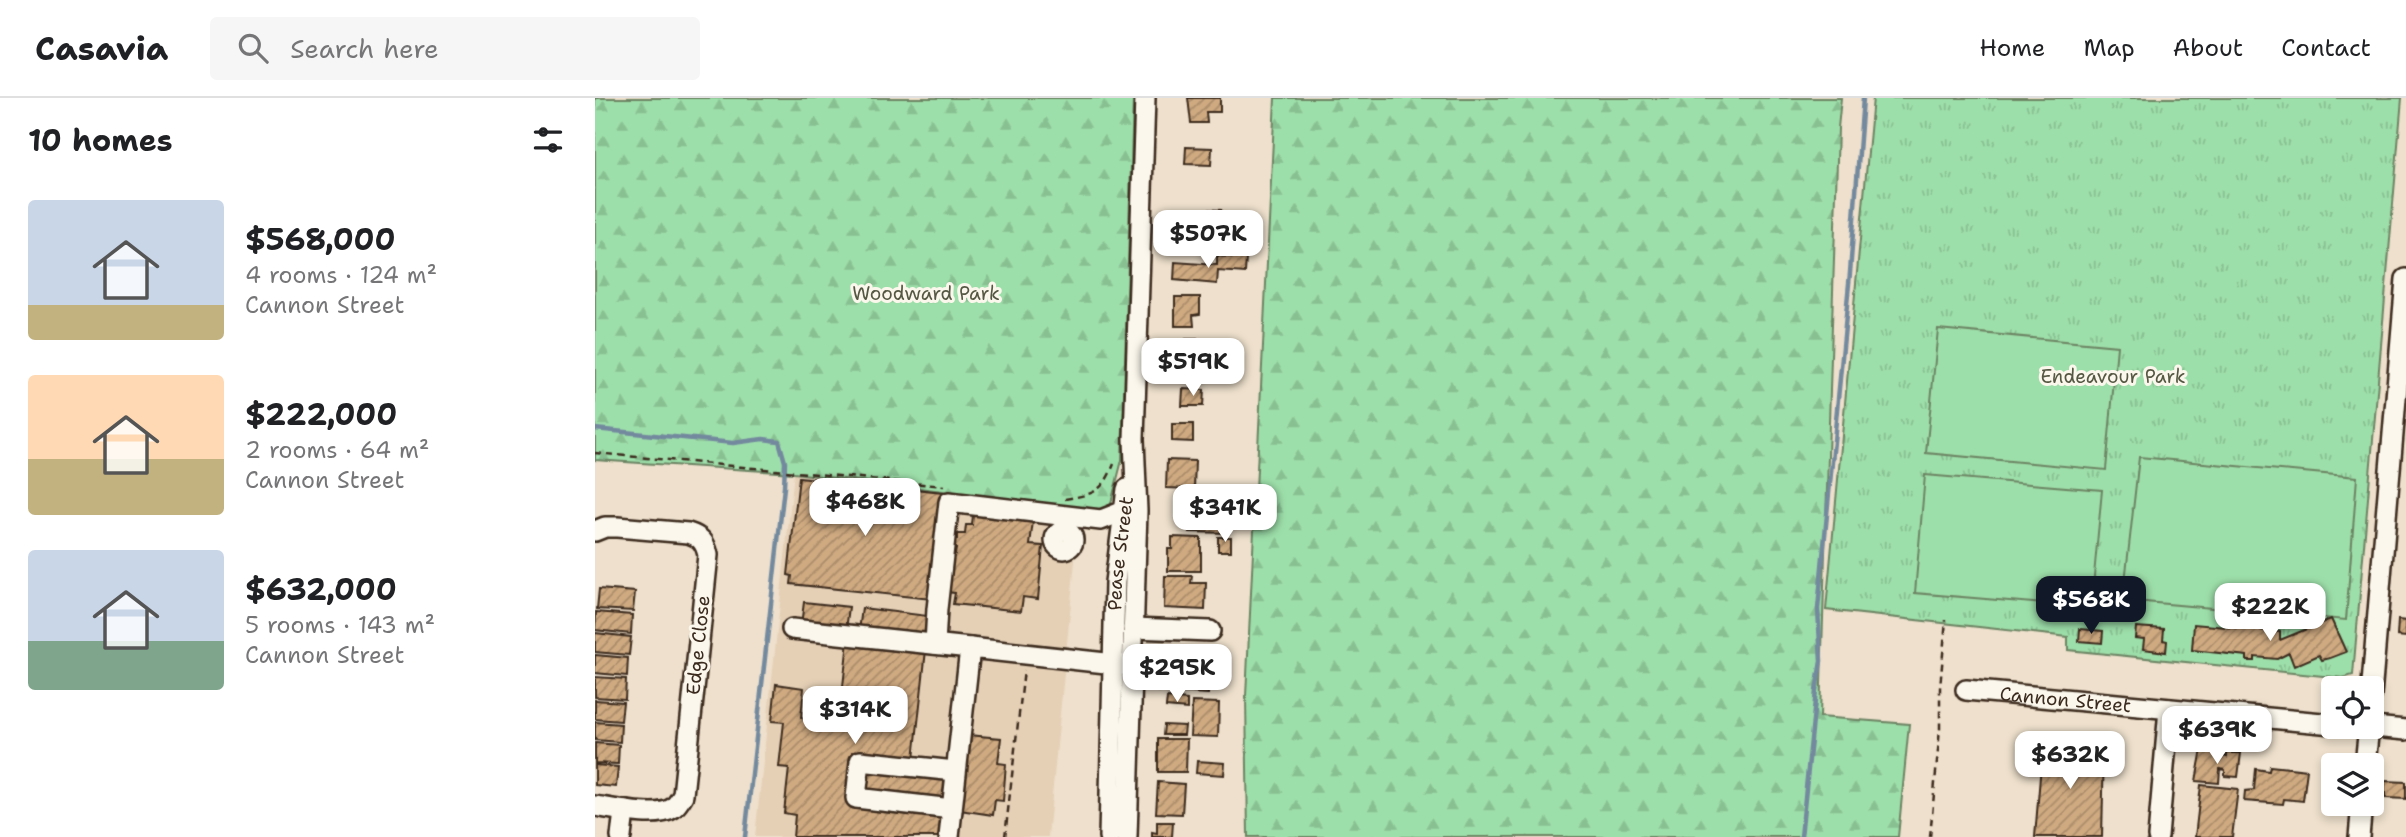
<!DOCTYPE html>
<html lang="en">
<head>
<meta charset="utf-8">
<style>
  :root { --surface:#fff; --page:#f6f6f6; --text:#202124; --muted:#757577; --line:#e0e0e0; --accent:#111827 }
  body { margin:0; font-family:"Shantell Sans",sans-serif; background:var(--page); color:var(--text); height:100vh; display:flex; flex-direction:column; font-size:26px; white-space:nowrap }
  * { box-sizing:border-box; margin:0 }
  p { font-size:23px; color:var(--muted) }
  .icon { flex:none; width:38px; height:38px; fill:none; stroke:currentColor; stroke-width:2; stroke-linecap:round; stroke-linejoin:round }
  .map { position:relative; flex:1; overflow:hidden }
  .sheet { display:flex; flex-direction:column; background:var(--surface); width:595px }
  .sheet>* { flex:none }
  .fabs { position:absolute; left:1726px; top:578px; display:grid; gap:14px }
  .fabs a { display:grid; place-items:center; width:63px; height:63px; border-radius:7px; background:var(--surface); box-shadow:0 4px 10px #0003; font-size:35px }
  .price { position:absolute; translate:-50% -60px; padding:0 16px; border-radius:14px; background:#fff; color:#222; font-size:23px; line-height:46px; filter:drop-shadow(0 2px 4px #0008) }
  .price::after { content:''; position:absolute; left:50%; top:42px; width:21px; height:16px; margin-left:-10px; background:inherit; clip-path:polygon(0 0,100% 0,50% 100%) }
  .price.current { background:var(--accent); color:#fff }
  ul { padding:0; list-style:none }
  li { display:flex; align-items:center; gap:21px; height:175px; padding:0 28px }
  li span { display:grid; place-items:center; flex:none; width:196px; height:140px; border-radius:7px; color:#555 }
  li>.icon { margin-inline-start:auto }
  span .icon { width:84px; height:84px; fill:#fffc; stroke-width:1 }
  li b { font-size:30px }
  h2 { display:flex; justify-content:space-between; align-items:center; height:84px; padding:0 28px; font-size:30px }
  header { display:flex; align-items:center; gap:42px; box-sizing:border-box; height:98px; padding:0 35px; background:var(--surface); border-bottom:2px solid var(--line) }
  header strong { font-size:33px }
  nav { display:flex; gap:38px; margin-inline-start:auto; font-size:24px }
  .search { width:490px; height:63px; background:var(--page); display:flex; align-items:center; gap:18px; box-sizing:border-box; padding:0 24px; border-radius:7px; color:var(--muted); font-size:26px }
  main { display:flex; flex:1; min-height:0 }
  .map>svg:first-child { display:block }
  .built { fill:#e5d0b6 }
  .grass { fill:url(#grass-tufts); stroke:#6c8464; stroke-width:2 }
  .forest { fill:url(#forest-firs); stroke:#6c8464; stroke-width:2 }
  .garden { fill:#9ddfaa; stroke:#6c8464; stroke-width:2 }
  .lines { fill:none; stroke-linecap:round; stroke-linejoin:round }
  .stream { stroke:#73899e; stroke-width:4.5 }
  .building { fill:url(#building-hatch); stroke:#3b2a1e; stroke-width:2 }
  .minor-casing { stroke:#3b2a1e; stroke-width:24 }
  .path { stroke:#3b2a1e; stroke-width:2.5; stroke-dasharray:7 5; stroke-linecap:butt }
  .minor { stroke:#fbf7ec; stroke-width:19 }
  .labels { text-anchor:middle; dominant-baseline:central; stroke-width:6; stroke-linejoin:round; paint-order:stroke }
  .park-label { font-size:19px; fill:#545741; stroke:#fbf7ec }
  .street-label { font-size:19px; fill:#3b2a1e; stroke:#fbf7ec }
</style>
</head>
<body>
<header>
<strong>Casavia</strong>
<div class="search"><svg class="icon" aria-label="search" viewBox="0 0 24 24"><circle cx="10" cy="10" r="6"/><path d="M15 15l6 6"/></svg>Search here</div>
<nav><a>Home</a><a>Map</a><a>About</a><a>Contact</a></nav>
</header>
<main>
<section class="sheet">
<h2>10 homes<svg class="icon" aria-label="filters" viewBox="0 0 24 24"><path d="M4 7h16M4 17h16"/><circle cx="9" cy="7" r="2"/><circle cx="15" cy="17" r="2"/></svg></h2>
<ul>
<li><span style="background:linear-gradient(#c9d6e8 75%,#c2b280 0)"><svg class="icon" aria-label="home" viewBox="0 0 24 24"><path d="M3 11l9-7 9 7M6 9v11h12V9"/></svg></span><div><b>$568,000</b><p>4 rooms · 124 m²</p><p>Cannon Street</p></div></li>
<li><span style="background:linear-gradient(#ffd9b3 60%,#c2b280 0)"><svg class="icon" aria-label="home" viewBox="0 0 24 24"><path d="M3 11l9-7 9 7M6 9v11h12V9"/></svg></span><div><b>$222,000</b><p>2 rooms · 64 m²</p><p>Cannon Street</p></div></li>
<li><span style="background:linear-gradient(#c9d6e8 65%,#7fa58c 0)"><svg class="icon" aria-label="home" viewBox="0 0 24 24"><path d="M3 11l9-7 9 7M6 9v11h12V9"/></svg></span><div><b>$632,000</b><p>5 rooms · 143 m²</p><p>Cannon Street</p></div></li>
</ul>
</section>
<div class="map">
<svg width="1811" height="739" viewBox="0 0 1811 739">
  <defs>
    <pattern id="grass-tufts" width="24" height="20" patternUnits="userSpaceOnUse" patternTransform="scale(1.75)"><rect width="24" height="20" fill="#9ddfaa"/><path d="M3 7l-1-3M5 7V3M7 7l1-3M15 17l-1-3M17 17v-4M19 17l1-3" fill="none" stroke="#88c092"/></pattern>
    <pattern id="forest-firs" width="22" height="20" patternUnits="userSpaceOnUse" patternTransform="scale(1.75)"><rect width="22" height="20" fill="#9ddfaa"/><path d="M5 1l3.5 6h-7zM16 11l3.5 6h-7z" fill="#88c092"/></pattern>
    <pattern id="building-hatch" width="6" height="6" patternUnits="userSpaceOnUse" patternTransform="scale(1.75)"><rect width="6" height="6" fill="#cfaa81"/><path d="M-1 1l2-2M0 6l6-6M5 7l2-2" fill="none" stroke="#a98b69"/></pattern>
  </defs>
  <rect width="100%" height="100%" fill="#eee0cc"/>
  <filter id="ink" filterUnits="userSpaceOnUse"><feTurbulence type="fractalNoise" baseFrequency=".0143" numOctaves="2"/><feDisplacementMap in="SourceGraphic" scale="14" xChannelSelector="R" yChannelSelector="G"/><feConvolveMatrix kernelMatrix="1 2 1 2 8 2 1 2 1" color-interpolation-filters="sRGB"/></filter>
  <g filter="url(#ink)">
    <!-- built -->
    <path class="built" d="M199,375L485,412L453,739H160Z"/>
    <!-- grass -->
    <path class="grass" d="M1278,0H1807L1758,577L1748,580L1473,552V539L1231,512Z"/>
    <!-- forest -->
    <path class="forest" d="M0,0H538L527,362L514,413L199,375L0,362Z
      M680,0H1246L1243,30L1225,619L1314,626L1303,739H653L651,598Z"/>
    <!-- garden -->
    <path class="garden" d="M1343,231L1522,248L1511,372L1331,355Z
      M1544,359L1762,379L1751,522L1528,502Z
      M1330,377L1507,392L1496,510L1320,495Z"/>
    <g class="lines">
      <!-- stream -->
      <path class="stream" d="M0,331L138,345L168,341L184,343L190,364L189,389L150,739
        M1206,739L1221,593L1226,563L1223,511L1255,175L1268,0"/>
    </g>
    <!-- building -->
    <path class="building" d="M593,0H625V14H611L612,25H596Z
      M591,49L617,50L616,67L590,66Z
      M595,111L626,112V122H617L616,153L584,152L585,121L594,122Z
      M622,158L651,160L650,175L623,173L622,186L579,182L580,164L622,167Z
      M580,199H605V216L598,217L599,228H580Z
      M591,241H618L619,259L592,260Z
      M588,291L609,292L608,308H587Z
      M577,326H598V344L577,343Z
      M572,362L600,363L599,391L571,390Z
      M204,379L348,394L336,501L196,486L197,478L193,477Z
      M596,409L635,410L634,435L595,434Z
      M378,417L438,423L435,447L448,448L443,501L428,499L426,513L358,506L360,495L350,494L354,455L360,456L361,451H356L357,440L362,441V436H370L371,427H377Z
      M577,439L606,440V473H573V451H577Z
      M623,439H636V453H623Z
      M570,478H597L596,485H611L610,512L569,510Z
      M4,491L40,494L38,513L2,511Z
      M209,504L254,509L251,532L206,527Z
      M267,510L333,518L330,541L264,533Z
      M1,514L37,517L36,536L0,532Z
      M1736,521L1751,554L1735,560L1727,562L1724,557L1699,568L1694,555L1682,561L1660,559V563H1652V558L1597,552L1599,526L1685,534V542Z
      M1803,522L1811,523V539L1802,538Z
      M1541,529L1569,531L1568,542L1572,543L1571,554L1548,551L1549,541L1540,540Z
      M1485,531L1508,533L1507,545L1484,543Z
      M0,535L36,539L34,557L0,554Z
      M253,543L331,552L319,661L257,654L252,704L350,715L347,739H198L200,717L189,715L194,670L184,669L189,624L177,623L181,586L209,590L206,620L244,625Z
      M0,557L33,560L32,578L0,575Z
      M598,561L615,562L613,596L563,593L565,569L597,571Z
      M0,579L31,581L30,601L0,599Z
      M572,600L592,602V611L571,609Z
      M0,602L28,604L26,623L0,621Z
      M597,604L624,605L623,639L595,638Z
      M0,624L26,626L25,644L0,642Z
      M569,627L590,628L589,637H568Z
      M373,637L406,640L403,665L411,666L408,703L400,702L398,717L364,712Z
      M563,641H592L591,674H563Z
      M1448,642L1487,647V650L1509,651L1507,739H1440Z
      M0,645L24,647L23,666L0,665Z
      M1607,651L1627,653L1626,657L1632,659V655H1646L1643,679L1630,678V672L1625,671L1624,685L1601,683Z
      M602,663L630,665L629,677L601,675Z
      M0,667L23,669L21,689L0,687Z
      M1675,668L1712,672L1708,703L1689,701L1688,706L1649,703L1650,693L1659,692L1661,671L1674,673Z
      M273,670L351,678L348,701L271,692Z
      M1790,683L1811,684V701L1790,700Z
      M563,684L589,686L587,716L561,715Z
      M1606,687L1643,691L1637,739H1600Z
      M562,724H578L577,739H557V734L562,735Z"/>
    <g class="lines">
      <defs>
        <g id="minor">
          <path d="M0,433L10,429H22L93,435C106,439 110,444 113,457L88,697C85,702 82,707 78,710C62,721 19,711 0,708"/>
          <circle cx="469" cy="442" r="9"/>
          <path d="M538,530L615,533"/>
          <path d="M197,531L375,550"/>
          <path d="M340,546L342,511L354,404L506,422L529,413"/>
          <path id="s1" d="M1371,592L1738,626"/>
          <path d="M1776,598L1811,181"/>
          <path d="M1767,628L1811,632"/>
          <path d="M1770,667L1774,628"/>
          <path d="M357,711L261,700L265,663L360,673"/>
          <path d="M26,739L29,713"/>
          <path d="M354,739L375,550L529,567"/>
          <path id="s2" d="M514,739L520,484L532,391"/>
          <path d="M532,739L542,413L539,341L550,0"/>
          <path d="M1563,739L1574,611"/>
          <path d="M1764,739L1767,705"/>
        </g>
      </defs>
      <!-- minor casing -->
      <use href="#minor" class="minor-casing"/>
      <!-- path -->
      <path class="path" d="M0,355L349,388
        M470,401C499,396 507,395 519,366
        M410,739L429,572
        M1335,739L1345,631V590L1351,522"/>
      <!-- minor -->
      <use href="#minor" class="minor"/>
    </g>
  </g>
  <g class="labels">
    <!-- park labels -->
    <g class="park-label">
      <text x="331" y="195">Woodward Park</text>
      <text x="1518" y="278">Endeavour Park</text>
    </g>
    <!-- street labels -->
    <g class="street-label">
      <text stroke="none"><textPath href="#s2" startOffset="284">Pease Street</textPath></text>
      <text transform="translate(103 547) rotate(-84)">Edge Close</text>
      <text stroke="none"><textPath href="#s1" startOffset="100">Cannon Street</textPath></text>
    </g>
  </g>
</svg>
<div class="fabs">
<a><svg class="icon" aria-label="locate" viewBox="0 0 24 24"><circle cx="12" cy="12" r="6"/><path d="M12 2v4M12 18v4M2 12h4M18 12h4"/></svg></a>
<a><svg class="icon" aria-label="layers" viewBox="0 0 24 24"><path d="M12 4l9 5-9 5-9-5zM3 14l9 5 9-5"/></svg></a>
</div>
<b class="price" style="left:613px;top:172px">$507K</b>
<b class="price" style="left:598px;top:300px">$519K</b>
<b class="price" style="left:270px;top:440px">$468K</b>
<b class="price" style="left:630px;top:446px">$341K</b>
<b class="price current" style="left:1496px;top:538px">$568K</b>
<b class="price" style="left:1675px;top:545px">$222K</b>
<b class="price" style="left:582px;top:606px">$295K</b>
<b class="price" style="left:260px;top:648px">$314K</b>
<b class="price" style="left:1622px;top:668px">$639K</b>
<b class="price" style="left:1475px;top:693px">$632K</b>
</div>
</main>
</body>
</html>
